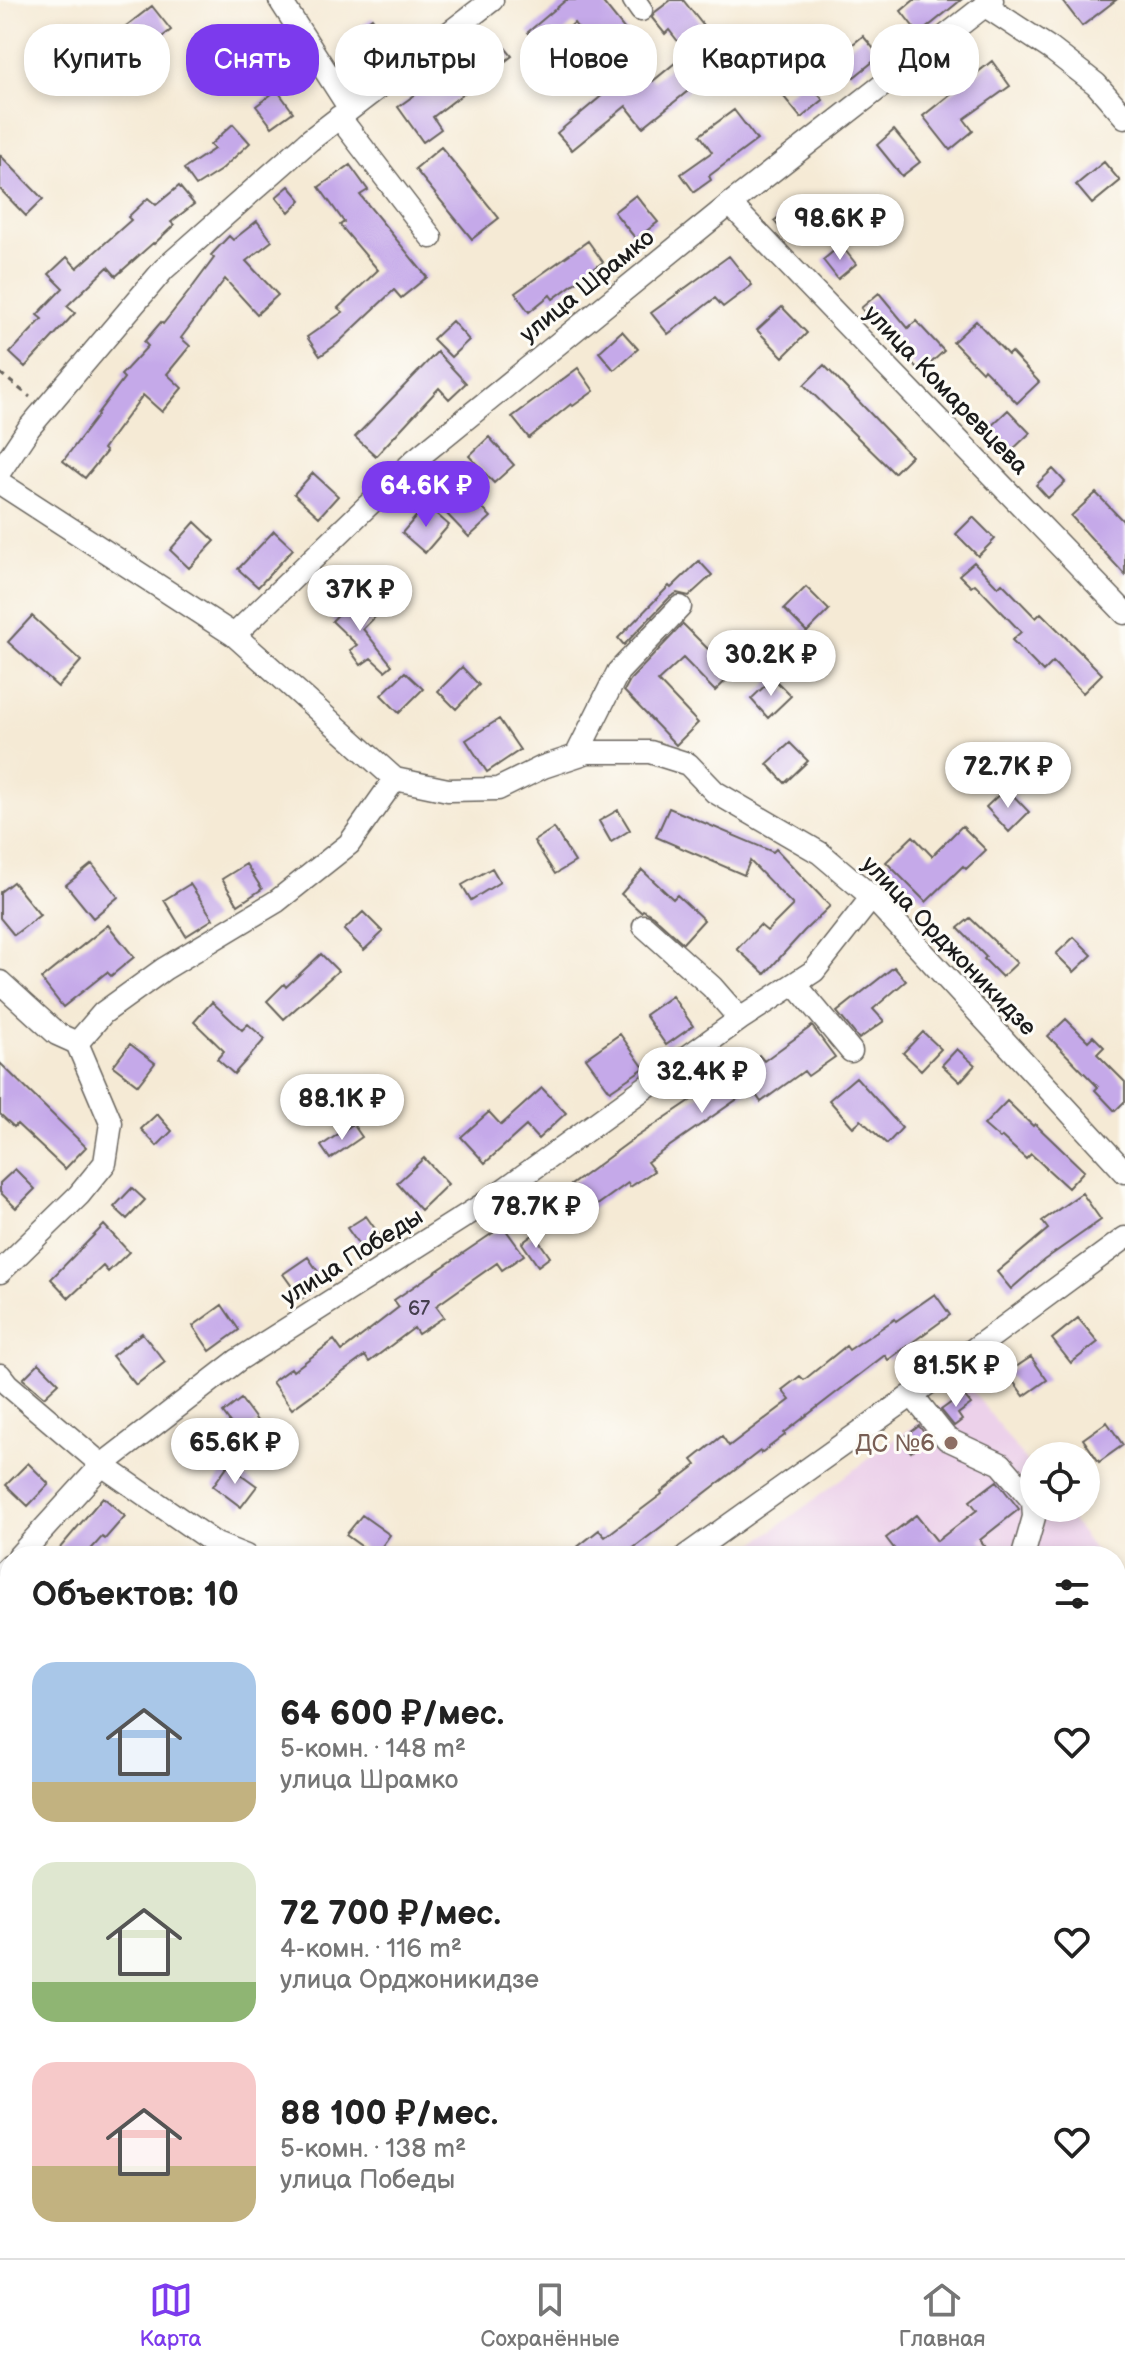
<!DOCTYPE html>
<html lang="ru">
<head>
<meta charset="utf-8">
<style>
  :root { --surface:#fff; --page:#f2f2f2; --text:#222; --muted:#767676; --line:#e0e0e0; --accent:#7c3aed }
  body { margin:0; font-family:"Balsamiq Sans",sans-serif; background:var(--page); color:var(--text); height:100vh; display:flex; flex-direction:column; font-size:30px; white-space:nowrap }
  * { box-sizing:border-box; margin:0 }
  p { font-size:26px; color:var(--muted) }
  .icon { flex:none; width:44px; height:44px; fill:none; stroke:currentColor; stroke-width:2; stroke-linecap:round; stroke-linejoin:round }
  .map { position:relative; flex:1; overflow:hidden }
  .panel { position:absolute; left:0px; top:1546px; width:1126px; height:712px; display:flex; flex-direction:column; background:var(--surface); border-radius:32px 32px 0 0; box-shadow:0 4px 12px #0003 }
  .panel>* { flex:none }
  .banner { position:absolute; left:24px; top:24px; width:1078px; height:72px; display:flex; gap:16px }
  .tools { position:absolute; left:1020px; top:1442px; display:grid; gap:16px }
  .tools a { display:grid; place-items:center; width:80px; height:80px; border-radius:50%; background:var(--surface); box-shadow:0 4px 12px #0003; font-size:40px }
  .price { position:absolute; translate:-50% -68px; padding:0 18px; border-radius:28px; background:#fff; color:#222; font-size:26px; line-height:52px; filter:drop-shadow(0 2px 4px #0008) }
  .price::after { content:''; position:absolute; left:50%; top:48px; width:24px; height:18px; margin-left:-12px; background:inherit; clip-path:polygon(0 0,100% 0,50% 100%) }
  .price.on { background:var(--accent); color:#fff }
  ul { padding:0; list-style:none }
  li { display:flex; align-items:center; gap:24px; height:200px; padding:0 32px }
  li span { display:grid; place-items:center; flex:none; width:224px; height:160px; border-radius:24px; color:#555 }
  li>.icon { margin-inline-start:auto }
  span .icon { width:96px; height:96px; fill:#fffc; stroke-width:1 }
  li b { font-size:34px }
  h2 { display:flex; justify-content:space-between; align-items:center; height:96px; padding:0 32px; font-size:34px }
  .chip { padding:0 28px; border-radius:32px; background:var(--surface); box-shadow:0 4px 12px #0003; font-size:28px; line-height:72px }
  .chip.on { background:var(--accent); color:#fff }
  .dock { display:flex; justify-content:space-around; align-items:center; height:112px; border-top:2px solid var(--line); background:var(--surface); font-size:22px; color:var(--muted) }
  .dock a { display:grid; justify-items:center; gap:4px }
  .dock .on { color:var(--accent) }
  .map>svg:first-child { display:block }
  .built { fill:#ecd1ea }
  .building { fill:#c5a9e9 }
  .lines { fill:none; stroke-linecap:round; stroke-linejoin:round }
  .minor-casing { stroke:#68645d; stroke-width:25 }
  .path { stroke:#68645d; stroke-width:3; stroke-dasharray:6 6; stroke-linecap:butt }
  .minor { stroke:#fff; stroke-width:22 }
  .education-dot { fill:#8d6e63; stroke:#fdfcf7; stroke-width:3 }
  .labels { text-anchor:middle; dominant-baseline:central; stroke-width:6; stroke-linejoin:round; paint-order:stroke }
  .number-label { font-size:20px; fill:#463f4f }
  .street-label { font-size:24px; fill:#1c1c1c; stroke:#fdfcf7 }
  .education-label { font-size:24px; fill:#785e54; stroke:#fdfcf7; text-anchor:end }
</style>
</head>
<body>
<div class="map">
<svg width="1125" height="2258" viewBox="0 0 1125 2258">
  <rect width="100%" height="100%" fill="#fdfcf7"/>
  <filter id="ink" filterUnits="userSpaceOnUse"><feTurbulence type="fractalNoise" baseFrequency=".0125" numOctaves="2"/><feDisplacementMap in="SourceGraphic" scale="16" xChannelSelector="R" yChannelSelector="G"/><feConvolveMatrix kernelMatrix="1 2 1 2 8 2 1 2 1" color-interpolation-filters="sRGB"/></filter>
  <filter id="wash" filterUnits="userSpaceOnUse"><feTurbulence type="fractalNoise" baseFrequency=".006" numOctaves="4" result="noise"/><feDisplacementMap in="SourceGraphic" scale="32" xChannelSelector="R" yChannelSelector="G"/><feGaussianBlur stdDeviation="1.8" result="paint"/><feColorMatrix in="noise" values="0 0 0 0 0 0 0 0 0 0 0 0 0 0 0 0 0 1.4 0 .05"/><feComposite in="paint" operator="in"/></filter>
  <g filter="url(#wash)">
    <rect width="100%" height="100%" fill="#f5ead5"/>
    <!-- built -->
    <path class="built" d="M968,1385L1034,1471V1508H1062L1099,1556H738Z"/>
    <g id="blocks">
      <!-- building -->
      <path class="building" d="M566,0H601L638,46L630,52L653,81L687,53L669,30L665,34L652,18L654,13L671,0H683L729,58L643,127L626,106L572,150L557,133L611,88L591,63L599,56L574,23L544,50L528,32Z
        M914,0H961L919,34L901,11Z
        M1062,0H1116L1082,26Z
        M152,6L171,30L140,54L121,30Z
        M372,18L389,40L370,55L353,32Z
        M279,32L295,54L274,69L258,47Z
        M863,36L880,56L854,77L837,57Z
        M496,37L512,56L433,117L441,129L423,142L398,107L455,66L456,68Z
        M992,61L1010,86L964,119L973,131L950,150L923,116Z
        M806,79L823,100L801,118L784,97Z
        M277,90L293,112L272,127L256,106Z
        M734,110L757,140L709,176L711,180L694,192L681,174L712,152L700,135Z
        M233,124L250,143L221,170L196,186L184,169L214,149L210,145Z
        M894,130L920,162L902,176L877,145Z
        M441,147L499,218L472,239L415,169Z
        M0,155L43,199L26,216L0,189Z
        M1104,162L1120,181L1092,204L1076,185Z
        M350,165L368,190L360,195L427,277L401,298L394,290L337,344L320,356L307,337L343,312L338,308L378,270L340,225L344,222L319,187Z
        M179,186L194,204L171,222L174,225L154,244L153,243L116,276L108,267L67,306L75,313L25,367L10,353L42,319L37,315L63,288L49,274L67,257L77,268L131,220L128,217L148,198L156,205Z
        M289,186L301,200L289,212L276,197Z
        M636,195L658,222L636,239L614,212Z
        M800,200L818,221L792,242L774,221Z
        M257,221L272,241L246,261L278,295L257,314L225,279L181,338L190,346L167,374L182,388L162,412L143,395L103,449L106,452L85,478L63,461L98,415L97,414L124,378L121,375L148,346L144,342L161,322L163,324L191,289L214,258L211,255L229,236L233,240Z
        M588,241L603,262L553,299L550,295L529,312L515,293Z
        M841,245L856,264L838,279L823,260Z
        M729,256L752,285L723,307L715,298L668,334L651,313Z
        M879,293L908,328L916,321L944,351L921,372L877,327L861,308Z
        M782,307L807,333L783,357L757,330Z
        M452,321L469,340L451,357L433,339Z
        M976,321L1008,355L1011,352L1039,382L1017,403L984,369L982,372L953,342Z
        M622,331L638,349L614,370L599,352Z
        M437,352L466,383L449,399L439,388L376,456L355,437Z
        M824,365L911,456L894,473L804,385Z
        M578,368L594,391L573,406L571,404L529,438L512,417Z
        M1008,410L1030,433L1008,454L986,431Z
        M489,437L514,465L494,483L469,456Z
        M1053,469L1065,482L1048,498L1036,485Z
        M313,473L338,496L319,517L294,494Z
        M466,492L491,517L469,537L445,512Z
        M1096,493L1125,523V575L1071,516Z
        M426,505L449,525L425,553L402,533Z
        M973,517L995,539L978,556L956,534Z
        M195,522L215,541L189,568L170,550Z
        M274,531L293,549L258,587L238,569Z
        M699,561L712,575L689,596L677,593L670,597L624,645L618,638L669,586L671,588Z
        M974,562L998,587L1002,583L1036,618L1041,613L1102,674L1083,693L1053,662L1043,672L1012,640L1021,632L975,584L971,587L959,575Z
        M806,587L829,610L807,632L784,609Z
        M355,597L375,617L363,629L392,665L385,671L371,658L361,665L350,650L357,645L332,621Z
        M32,616L81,661L58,687L8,642Z
        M683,624L710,651L715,646L737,670L715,691L683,658L658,681L698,723L676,745L624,691L630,680Z
        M462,667L479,685L456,709L438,691Z
        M405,672L423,689L399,713L381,695Z
        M773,678L791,696L768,718L751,699Z
        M499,719L520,750L487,772L466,740Z
        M790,743L808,761L785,783L767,764Z
        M1006,788L1029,812L1009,832L986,807Z
        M669,808L773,852L776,849L830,906L804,931L765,974L737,949L760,925L767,931L793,905L750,861L744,875L656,837Z
        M618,810L630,830L611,842L599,821Z
        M962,826L986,850L966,869L963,866L926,902L886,862L913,836L932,856Z
        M554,828L575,862L555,874L534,841Z
        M92,864L118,897L93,918L66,885Z
        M246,864L262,889L238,905L222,879Z
        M492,868L500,882L471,900L462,885Z
        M642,870L673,899L677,895L704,920L683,943L653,916L643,910L641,912L621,894Z
        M13,882L40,915L14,935L0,918V892Z
        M190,884L213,919L186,936L164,900Z
        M363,912L383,932L364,950L344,930Z
        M970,918L1017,963L1002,977L984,959L986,957L958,928Z
        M108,925L134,957L111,976L107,972L63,1007L41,979Z
        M1074,937L1092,955L1074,972L1056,954Z
        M321,954L338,971L284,1019L267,1001L284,984L286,987Z
        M894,967L906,981L873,1009L884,1021L859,1039L837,1012Z
        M672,996L693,1026L666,1045L645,1015Z
        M212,1002L242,1030L248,1024L265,1039L234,1074L217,1059L224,1051L194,1022Z
        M1066,1019L1088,1041L1093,1036L1104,1047L1097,1054L1125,1082V1101L1115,1111L1095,1090L1098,1087L1048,1036Z
        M812,1026L835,1057L808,1076L804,1071L761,1102L752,1089L647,1162L654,1171L630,1187L628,1183L589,1211L571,1185L632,1140L715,1084L716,1085L759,1055L764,1061Z
        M923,1032L941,1049L921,1070L903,1053Z
        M620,1034L644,1068L610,1091L586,1058Z
        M130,1044L155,1063L138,1085L113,1066Z
        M957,1049L975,1065L960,1082L942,1065Z
        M0,1063L86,1147L65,1169L17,1124L14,1127L0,1114Z
        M856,1077L902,1128L887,1144L861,1120L853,1127L829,1100Z
        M542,1088L566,1113L538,1139L526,1126L485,1163L461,1137L489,1112L501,1125Z
        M1007,1101L1033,1126L1035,1124L1084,1171L1068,1188L1031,1154L1026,1159L1002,1137L1000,1139L984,1125Z
        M157,1114L172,1131L157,1146L141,1129Z
        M353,1124L362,1137L330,1159L321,1146Z
        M424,1158L448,1184L421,1210L397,1183Z
        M15,1169L35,1189L16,1208L0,1192V1183Z
        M132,1188L145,1200L127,1219L114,1207Z
        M1082,1193L1101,1220L1044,1260L1011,1289L997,1272L1048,1229L1042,1221Z
        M366,1216L383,1240L365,1253L347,1228Z
        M104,1225L129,1252L108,1272L103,1266L69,1298L51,1279Z
        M503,1226L524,1255L502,1270L497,1263L436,1306L444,1317L418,1334L414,1328L369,1362L365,1356L292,1409L272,1382L291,1368L293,1371L334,1340L342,1351L399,1307L394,1300Z
        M534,1234L550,1257L538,1266L522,1243Z
        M308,1257L325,1282L301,1299L283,1274Z
        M935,1294L950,1315L888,1360L885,1355L784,1433L785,1435L761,1453L760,1451L623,1556H566L599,1530L605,1537L662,1494L661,1492L696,1465L692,1460L722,1436L729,1446L790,1400L782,1390L800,1376L804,1380L846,1346L849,1350L895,1319L896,1321Z
        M222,1305L239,1330L210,1351L193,1326Z
        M1078,1318L1098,1342L1071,1363L1052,1339Z
        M142,1333L165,1362L136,1385L112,1356Z
        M1031,1357L1047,1380L1024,1396L1007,1373Z
        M39,1363L59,1383L44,1397L23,1379Z
        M963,1394L971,1404L958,1414L962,1420L954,1426L941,1410Z
        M241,1399L258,1422L240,1436L223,1413Z
        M1107,1422L1123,1445L1099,1462L1083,1439Z
        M919,1426L928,1438L911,1452L901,1440Z
        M28,1463L49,1484L28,1506L6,1485Z
        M228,1465L257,1486L241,1507L213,1486Z
        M997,1481L1019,1509L980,1540L993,1556H900L886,1538L916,1515L937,1541L977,1510L970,1501Z
        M103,1497L125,1516L105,1539L102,1537L85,1556H53Z
        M362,1515L390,1535L375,1556L346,1535Z"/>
    </g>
  </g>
  <g filter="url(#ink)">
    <use href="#blocks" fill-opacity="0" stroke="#68645d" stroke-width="2"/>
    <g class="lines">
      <defs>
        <path id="minor" d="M280,0L350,109
          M634,0L641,10
          M984,5L1051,49L1096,84L1125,117
          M339,117L431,237
          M730,204L1125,613
          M0,471L29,428L164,269L310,140L492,0
          M0,483L234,635L395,779
          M234,635L415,460L730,204L992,0
          M576,756L618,672L680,607
          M395,779L448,790L498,789L543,767L588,752H650L688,764L715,792L820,853L872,897L1125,1172
          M644,926L712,987L740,1019
          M0,982L57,1034L77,1043
          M796,985L851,1051
          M0,1272L79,1195L105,1163L111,1123L77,1043L103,1013L164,969L277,901L349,844L395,779
          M0,1375L7,1384L102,1465L216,1544L246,1556
          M912,1395L947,1439L1001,1464L1033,1501L1034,1517L1023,1556
          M19,1556L102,1465L238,1360L487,1202L740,1019L814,971L872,897
          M686,1556L912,1395L1125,1238
          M0,1575L10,1565
          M0,1864L10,1871
          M1116,1906L1125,1899
          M0,2053L10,2038
          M1116,2175L1125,2170
          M439,2248L450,2258
          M863,2248L870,2258
          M659,2258L672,2248"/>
      </defs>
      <!-- minor casing -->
      <use href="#minor" class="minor-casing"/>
      <!-- path -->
      <path class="path" d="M0,373L30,397"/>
      <!-- minor -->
      <use href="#minor" class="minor"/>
    </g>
  </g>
  <!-- markers -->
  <circle class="education-dot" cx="951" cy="1443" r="8"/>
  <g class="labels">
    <!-- number labels -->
    <g class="number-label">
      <text x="419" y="1309">67</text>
    </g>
    <!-- street labels -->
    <g class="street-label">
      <text transform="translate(587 286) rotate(-39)">улица Шрамко</text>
      <text transform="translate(946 390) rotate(46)">улица Комаревцева</text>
      <text transform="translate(949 946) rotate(46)">улица Орджоникидзе</text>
      <text transform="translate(352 1257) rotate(-32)">улица Победы</text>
    </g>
    <!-- education labels -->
    <g class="education-label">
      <text x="935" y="1443">ДС №6</text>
    </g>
  </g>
</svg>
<div class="tools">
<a><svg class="icon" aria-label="locate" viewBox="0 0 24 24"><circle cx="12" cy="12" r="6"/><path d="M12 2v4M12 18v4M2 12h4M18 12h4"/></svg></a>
</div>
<b class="price" style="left:840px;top:262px">98.6K ₽</b>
<b class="price on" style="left:426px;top:529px">64.6K ₽</b>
<b class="price" style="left:360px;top:633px">37K ₽</b>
<b class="price" style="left:771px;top:698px">30.2K ₽</b>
<b class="price" style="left:1008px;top:810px">72.7K ₽</b>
<b class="price" style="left:702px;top:1115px">32.4K ₽</b>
<b class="price" style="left:342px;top:1142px">88.1K ₽</b>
<b class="price" style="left:536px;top:1250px">78.7K ₽</b>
<b class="price" style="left:956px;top:1409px">81.5K ₽</b>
<b class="price" style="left:235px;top:1486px">65.6K ₽</b>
<div class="banner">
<a class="chip">Купить</a>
<a class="chip on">Снять</a>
<a class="chip">Фильтры</a>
<a class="chip">Новое</a>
<a class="chip">Квартира</a>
<a class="chip">Дом</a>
</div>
<section class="panel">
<h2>Объектов: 10<svg class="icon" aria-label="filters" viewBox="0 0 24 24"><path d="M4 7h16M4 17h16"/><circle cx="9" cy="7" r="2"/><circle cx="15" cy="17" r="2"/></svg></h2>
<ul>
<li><span style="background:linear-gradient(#a9c7e8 75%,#c2b280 0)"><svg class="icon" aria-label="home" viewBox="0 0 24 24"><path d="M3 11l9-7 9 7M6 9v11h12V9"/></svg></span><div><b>64 600 ₽/мес.</b><p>5-комн. · 148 m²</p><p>улица Шрамко</p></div><svg class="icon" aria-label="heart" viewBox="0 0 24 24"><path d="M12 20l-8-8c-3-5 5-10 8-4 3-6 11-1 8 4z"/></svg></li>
<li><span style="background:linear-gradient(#dfe7d0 75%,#8fb573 0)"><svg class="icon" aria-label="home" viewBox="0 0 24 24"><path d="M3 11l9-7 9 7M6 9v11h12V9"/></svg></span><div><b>72 700 ₽/мес.</b><p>4-комн. · 116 m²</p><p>улица Орджоникидзе</p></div><svg class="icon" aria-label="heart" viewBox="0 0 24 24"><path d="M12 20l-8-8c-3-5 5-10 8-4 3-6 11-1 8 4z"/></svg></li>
<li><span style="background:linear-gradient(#f6c9c9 65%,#c2b280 0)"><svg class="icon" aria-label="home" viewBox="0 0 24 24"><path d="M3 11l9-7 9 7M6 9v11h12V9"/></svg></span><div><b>88 100 ₽/мес.</b><p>5-комн. · 138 m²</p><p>улица Победы</p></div><svg class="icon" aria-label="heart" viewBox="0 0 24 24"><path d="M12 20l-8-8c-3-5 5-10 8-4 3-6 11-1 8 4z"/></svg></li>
</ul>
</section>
</div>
<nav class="dock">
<a class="on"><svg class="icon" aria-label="map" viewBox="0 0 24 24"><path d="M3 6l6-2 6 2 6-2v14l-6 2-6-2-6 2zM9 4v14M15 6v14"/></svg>Карта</a>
<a><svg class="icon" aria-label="saved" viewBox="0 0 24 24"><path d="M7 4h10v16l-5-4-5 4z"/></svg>Сохранённые</a>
<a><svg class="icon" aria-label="home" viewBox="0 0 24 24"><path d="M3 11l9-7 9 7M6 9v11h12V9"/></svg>Главная</a>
</nav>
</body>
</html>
